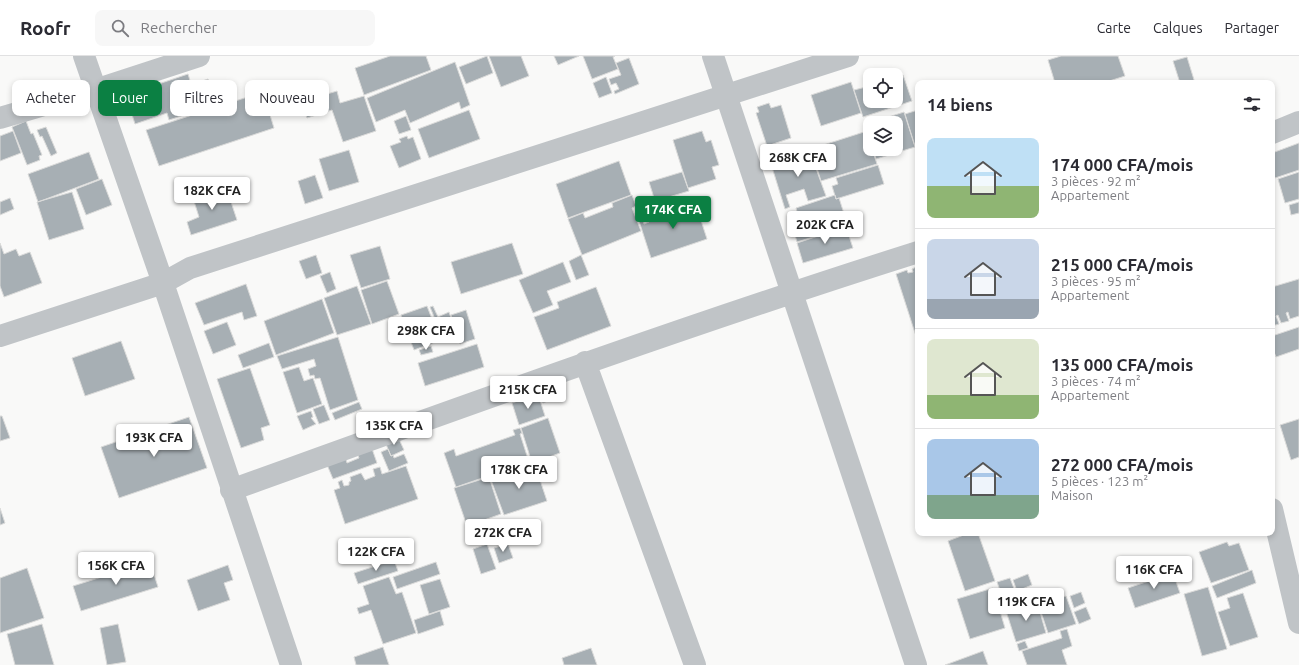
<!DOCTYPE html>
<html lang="fr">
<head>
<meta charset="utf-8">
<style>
  :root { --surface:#fff; --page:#f7f7f7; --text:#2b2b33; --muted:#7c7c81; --line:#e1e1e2; --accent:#0b8043 }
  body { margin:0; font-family:Ubuntu,sans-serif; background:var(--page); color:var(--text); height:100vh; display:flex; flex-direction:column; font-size:15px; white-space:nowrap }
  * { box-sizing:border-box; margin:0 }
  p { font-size:13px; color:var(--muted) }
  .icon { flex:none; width:22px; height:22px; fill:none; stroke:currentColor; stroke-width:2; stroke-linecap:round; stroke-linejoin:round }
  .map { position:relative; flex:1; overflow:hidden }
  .drawer { position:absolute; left:915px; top:24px; width:360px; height:456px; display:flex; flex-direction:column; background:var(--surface); border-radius:8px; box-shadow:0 2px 6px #0003 }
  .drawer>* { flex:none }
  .banner { position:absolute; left:12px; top:24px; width:380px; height:36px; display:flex; gap:8px }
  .tools { position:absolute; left:863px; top:12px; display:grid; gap:8px }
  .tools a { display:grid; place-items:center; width:40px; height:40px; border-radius:8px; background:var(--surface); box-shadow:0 2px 6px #0003; font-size:20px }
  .price { position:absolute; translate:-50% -34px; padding:0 9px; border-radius:4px; background:#fff; color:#222; font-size:13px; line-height:26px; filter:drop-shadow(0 1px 2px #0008) }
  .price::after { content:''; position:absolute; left:50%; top:24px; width:12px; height:9px; margin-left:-6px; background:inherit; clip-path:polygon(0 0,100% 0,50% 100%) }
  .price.selected { background:var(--accent); color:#fff }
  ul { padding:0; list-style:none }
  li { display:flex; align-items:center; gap:12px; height:100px; padding:0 12px }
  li+li { border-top:1px solid var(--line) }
  li span { display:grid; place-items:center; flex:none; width:112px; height:80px; border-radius:8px; color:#555 }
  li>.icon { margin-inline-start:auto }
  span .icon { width:48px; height:48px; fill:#fffc; stroke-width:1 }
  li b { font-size:17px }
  h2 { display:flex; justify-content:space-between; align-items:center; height:48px; padding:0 12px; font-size:17px }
  .pill { padding:0 14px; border-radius:8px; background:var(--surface); box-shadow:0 2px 6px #0003; font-size:14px; line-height:36px }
  .pill.selected { background:var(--accent); color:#fff }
  header { display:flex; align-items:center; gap:24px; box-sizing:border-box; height:56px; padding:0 20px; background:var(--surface); border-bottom:1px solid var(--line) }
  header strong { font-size:19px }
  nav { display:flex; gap:22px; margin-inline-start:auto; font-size:14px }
  .search { width:280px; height:36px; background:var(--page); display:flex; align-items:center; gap:10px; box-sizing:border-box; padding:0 14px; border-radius:8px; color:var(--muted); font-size:15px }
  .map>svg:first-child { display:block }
  .building { fill:#a7afb4; stroke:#dbdbda; fill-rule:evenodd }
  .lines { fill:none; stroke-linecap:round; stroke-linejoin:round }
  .street { stroke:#c0c4c7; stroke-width:22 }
</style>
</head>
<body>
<header>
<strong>Roofr</strong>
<div class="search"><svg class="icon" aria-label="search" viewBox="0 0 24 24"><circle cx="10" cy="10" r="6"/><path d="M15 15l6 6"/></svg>Rechercher</div>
<nav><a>Carte</a><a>Calques</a><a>Partager</a></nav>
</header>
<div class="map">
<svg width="1299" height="609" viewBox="0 0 1299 609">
  <rect width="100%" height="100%" fill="#f9f9f8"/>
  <!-- building -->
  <path class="building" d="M390,0H426L431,14L364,39L355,12Z
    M487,0L493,17L466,28L459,11Z
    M489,0H521L529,20L501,31Z
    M554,0H579L558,9Z
    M583,0H615L613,1L618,13L592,23Z
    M1061,0H1118L1125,20L1103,27H1055L1048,4Z
    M1187,1L1195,27H1180L1173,5Z
    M629,2L639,28L615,38L614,35L619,33L616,27L611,29L609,23L621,19L616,7Z
    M455,6L470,49L461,53L459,46L410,67L405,54L376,66L367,42Z
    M188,18L199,54L169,64L167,57L135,68L126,39Z
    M903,19L912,45L863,61L854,34L870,30V45H896V21Z
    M606,21L612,37L599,42L593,27Z
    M208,23L210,28L216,26L223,46L199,54L191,29Z
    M851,26L861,57L821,70L811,39Z
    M337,35L340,47L364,40L376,75L343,86L332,54L307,62L301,46Z
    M263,36L274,72L159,110L146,74Z
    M769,47L771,52L781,49L791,82L767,90L756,57L759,56L757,51Z
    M469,54L480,83L429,102L418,73Z
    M918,54V89L915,90L905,58Z
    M904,56L915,91L876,103L873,93H896V67H870Z
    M406,60L411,74L399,78L394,65Z
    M26,65L31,78L33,77L42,99L39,100L40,104L27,109L12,71Z
    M870,67V84L865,69Z
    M46,71L57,97L51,100L42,80L40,81L37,74Z
    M13,75L21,97L0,105V80Z
    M702,75L706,86L711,84L719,109L712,111L716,123L688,132L673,84Z
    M867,75L870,93H872L877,108L821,125L811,93Z
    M407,80L408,83L413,81L421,103L399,112L390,90L401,86L399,83Z
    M1299,87V114L1275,122L1272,114V97Z
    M349,94L359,126L329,135L319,103Z
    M89,96L99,123L38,146L28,118Z
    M810,96L826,140L808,145L804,133L786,139L790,151L785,153L771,108Z
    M619,105L631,139L568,162L556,128Z
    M878,109L884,128L836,143L832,130L838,128L836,122Z
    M682,116L689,135L655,145L649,126Z
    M1299,116V143L1285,147L1278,123Z
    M315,119L323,142L305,148L298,125Z
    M102,123L112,149L86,159L76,133Z
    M226,131L237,164L191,179L187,166L199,161L193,142Z
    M72,136L84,173L49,184L37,146Z
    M632,139L636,150L632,152L641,175L582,199L568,163L583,157L585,162L613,151L612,147Z
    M835,139L836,143L839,142L848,170L797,186L793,172L801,170L796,152Z
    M10,142L14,153L0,159V146Z
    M683,145L686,152L696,149L707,183L651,202L639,165L643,164L644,168L649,166L648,162L656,159L658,163L665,161L663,155L670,153L669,150Z
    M1299,146V157L1291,159L1289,149Z
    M846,171L853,192L803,207L797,187Z
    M0,187L4,198L16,193L19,200L30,196L42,227L4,241L0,230Z
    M512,187L523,218L461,238L451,206Z
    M380,190L390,223L361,232L350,199Z
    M316,199L322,217L306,223L299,205Z
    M581,199L589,219L576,224L569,205Z
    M563,206L571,226L547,235L553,249L533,257L519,224Z
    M918,210V280H916L896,218L907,214L908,217L913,216L912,213Z
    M330,216L336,233L327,237L320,220Z
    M1299,223V260L1290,263L1288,256L1286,257L1289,265L1281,267L1278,259L1276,260L1279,268L1272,270V231Z
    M387,225L399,258L372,268L361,234Z
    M246,228L257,260L244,264L242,256L204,269L195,247Z
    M357,230L371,268L337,279L324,242Z
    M596,231L611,270L547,294L534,261L559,252L557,246Z
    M322,243L334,277L276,299L264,265Z
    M427,250L440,284L414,294L401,259Z
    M433,250L438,261L449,256L451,262L437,268L430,251Z
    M466,254L475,283L460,288L451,259Z
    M227,266L236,289L213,298L204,275Z
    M1299,271V293L1276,301L1272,291V280Z
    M338,281L358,344L330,354L320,322L315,323L314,319L310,320L308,313L316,310L314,303L282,313L277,300Z
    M121,285L135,323L85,340L72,302Z
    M269,287L274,301L243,312L238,299Z
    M477,288L484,311L425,330L418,307Z
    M431,290L433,296L421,299L419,294Z
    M299,311L304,325L313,322L322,348L297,357L283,316Z
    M250,312L270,369L261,372L264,384L241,392L217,323Z
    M548,334L552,343L543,347L539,338Z
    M538,338L545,360L519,369L512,347Z
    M359,346L362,353L335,364L332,357Z
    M324,349L330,364L319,368L313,353Z
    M311,355L313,361L311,362L316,368L303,374L297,360Z
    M0,360H2L10,382L0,385Z
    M189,361L207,412L119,442L101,391Z
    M548,362L560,397L532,407L521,372Z
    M1299,363V401L1291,404L1280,369Z
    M520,372L522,377L520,378L529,406L456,431L444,397L454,393L456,400L515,379L513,374Z
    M398,381L404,394L391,400L385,386Z
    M370,387L377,407L333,423L325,404ZM357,396L359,402L347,407L345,400Z
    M388,393L391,400L393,399L394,402L404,398L408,407L389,415L381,396Z
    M535,409L547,445L504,459L491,424Z
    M406,410L418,443L345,468L334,434L340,432L338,426L342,424L344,430L349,429V426L351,425L350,421L361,417L365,424L375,420L373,413L380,411L382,418Z
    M489,421L501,458L467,470L454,432Z
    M0,452L5,467L0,469Z
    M969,477H978L995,525L965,535L948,485Z
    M1227,486L1229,490L1239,487L1249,514L1211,527L1199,496Z
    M487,488L496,513L481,518L473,493Z
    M508,488L513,502L499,507L494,492Z
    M394,504L398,515L358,528L354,517Z
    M150,506L158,531L81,555L73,530Z
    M436,506L440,518L397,533L393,521Z
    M228,509L233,524L224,527L230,544L198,555L187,524Z
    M27,512L44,562L0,577V522Z
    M1252,514L1256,527L1217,542L1212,530Z
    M1173,517L1180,537L1135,552L1128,532Z
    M1028,518L1032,529L1017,535L1013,524Z
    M389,521L396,538L402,536L416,577L383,588L371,554L359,558L357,552L369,548L363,530Z
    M1010,522L1019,546L1006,551L997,526Z
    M440,523L450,551L429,558L420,529Z
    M1208,531L1227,593L1202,600L1184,538Z
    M993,532L1005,572L970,583L957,543Z
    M1081,536L1085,547L1074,552L1070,540Z
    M1243,537L1258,581L1230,590L1218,556L1230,552L1227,542Z
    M1066,540L1076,568L1048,577L1039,550Z
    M1037,546L1046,577L1016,586L1006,555Z
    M1086,551L1091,563L1079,568L1074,556Z
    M440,555L444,569L418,578L414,564Z
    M42,568L54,609H15L7,578Z
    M118,568L126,606L107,609L100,572Z
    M1067,573L1072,590L1062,594L1067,609H1027L1022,595L1062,582L1060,575Z
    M1025,585L1028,592L1019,595L1017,588Z
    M383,591L389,609H356L354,601Z
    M591,592L597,609H564L562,602Z
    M983,595L988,609H945Z"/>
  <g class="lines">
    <!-- street -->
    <path class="street" d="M84,0L163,227L291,609
      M713,0L916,609
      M0,62L95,34L199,0
      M1272,77L1299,66
      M0,280L163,227L190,212L848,0
      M585,306L695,609
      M231,434C459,352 687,269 918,196
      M1272,453L1299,567"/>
  </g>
</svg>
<div class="tools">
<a><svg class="icon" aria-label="locate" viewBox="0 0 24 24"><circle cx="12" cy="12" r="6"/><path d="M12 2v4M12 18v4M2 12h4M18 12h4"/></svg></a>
<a><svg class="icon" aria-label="layers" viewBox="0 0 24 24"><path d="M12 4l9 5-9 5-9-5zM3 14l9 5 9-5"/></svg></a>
</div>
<b class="price" style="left:798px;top:122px">268K CFA</b>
<b class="price" style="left:212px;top:155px">182K CFA</b>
<b class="price selected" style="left:673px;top:174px">174K CFA</b>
<b class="price" style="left:825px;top:189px">202K CFA</b>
<b class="price" style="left:426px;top:295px">298K CFA</b>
<b class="price" style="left:528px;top:354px">215K CFA</b>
<b class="price" style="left:394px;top:390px">135K CFA</b>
<b class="price" style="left:154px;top:402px">193K CFA</b>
<b class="price" style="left:519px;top:434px">178K CFA</b>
<b class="price" style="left:503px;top:497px">272K CFA</b>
<b class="price" style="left:376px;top:516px">122K CFA</b>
<b class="price" style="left:116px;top:530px">156K CFA</b>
<b class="price" style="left:1154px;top:534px">116K CFA</b>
<b class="price" style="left:1026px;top:566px">119K CFA</b>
<div class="banner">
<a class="pill">Acheter</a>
<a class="pill selected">Louer</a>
<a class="pill">Filtres</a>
<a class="pill">Nouveau</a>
</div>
<section class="drawer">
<h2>14 biens<svg class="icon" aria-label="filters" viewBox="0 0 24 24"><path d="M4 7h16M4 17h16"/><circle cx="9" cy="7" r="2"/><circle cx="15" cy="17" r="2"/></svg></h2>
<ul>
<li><span style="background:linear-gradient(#bfe0f5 60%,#8fb573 0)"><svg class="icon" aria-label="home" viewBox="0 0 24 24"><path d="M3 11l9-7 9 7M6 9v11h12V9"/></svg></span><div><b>174 000 CFA/mois</b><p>3 pièces · 92 m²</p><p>Appartement</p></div></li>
<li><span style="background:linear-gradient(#c9d6e8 75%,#9aa5b1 0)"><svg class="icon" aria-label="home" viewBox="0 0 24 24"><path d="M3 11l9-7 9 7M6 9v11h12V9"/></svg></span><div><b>215 000 CFA/mois</b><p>3 pièces · 95 m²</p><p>Appartement</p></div></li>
<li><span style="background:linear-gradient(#dfe7d0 70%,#8fb573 0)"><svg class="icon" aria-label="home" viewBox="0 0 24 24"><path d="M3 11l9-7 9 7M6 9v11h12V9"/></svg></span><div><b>135 000 CFA/mois</b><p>3 pièces · 74 m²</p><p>Appartement</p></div></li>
<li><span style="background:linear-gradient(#a9c7e8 70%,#7fa58c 0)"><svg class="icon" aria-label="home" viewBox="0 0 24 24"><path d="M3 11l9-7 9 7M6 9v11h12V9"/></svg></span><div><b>272 000 CFA/mois</b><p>5 pièces · 123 m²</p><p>Maison</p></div></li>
</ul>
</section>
</div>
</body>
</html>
